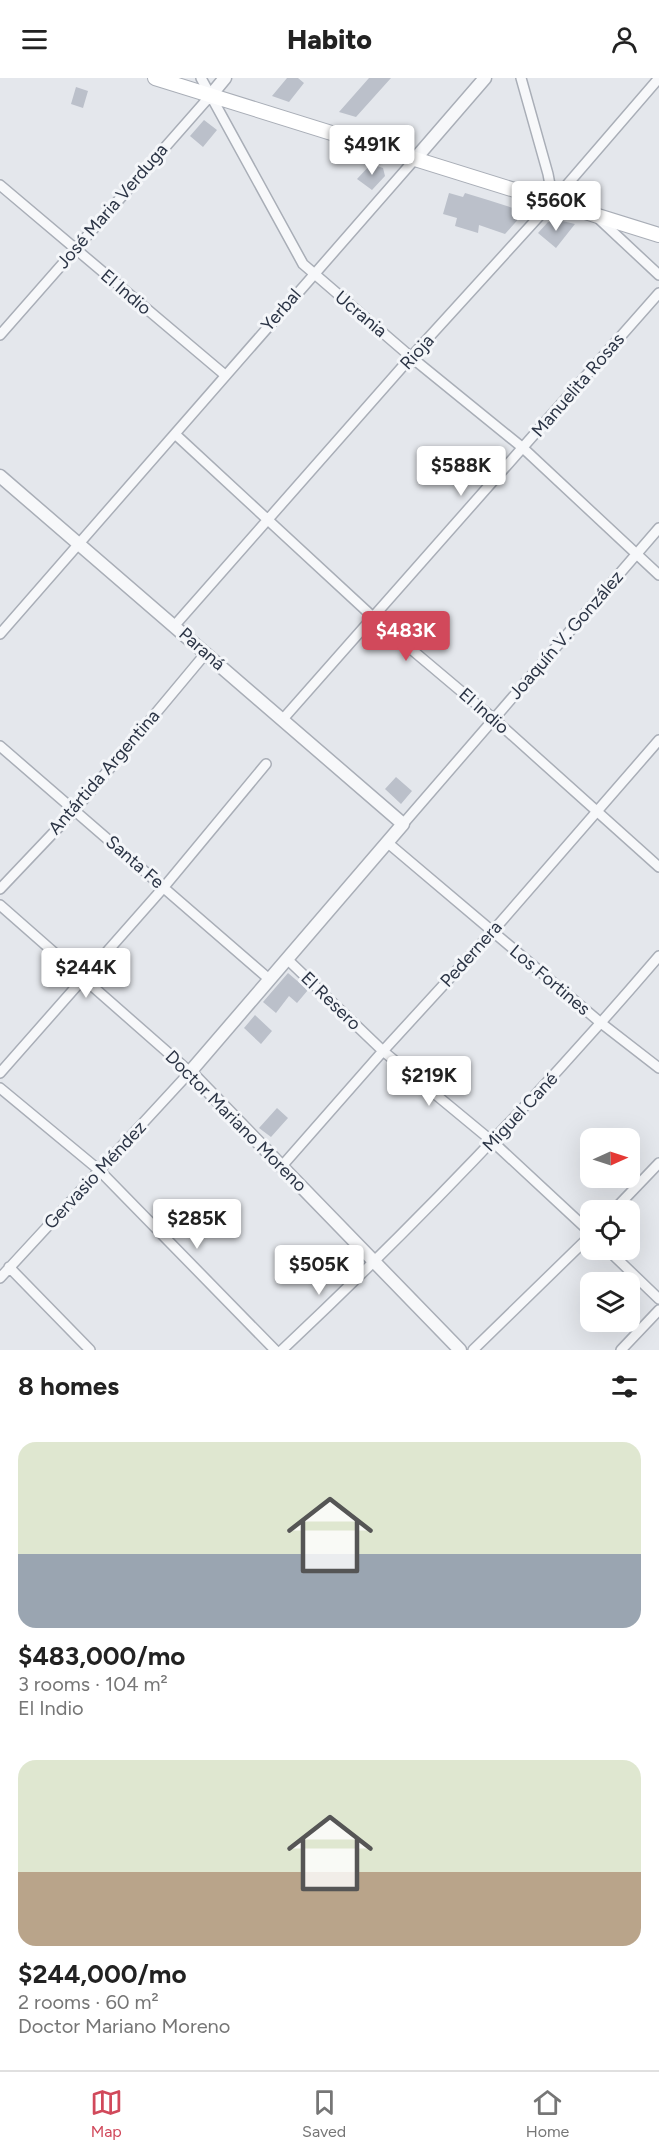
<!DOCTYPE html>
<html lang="en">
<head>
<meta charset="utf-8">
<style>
  :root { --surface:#fff; --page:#f2f2f2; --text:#222; --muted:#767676; --line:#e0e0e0; --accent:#d1495b }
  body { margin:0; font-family:Figtree,sans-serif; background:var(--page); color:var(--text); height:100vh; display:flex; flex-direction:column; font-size:22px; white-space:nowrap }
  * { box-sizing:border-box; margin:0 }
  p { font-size:20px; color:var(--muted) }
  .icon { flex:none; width:33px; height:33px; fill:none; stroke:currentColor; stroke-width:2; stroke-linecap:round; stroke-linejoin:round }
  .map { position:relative; height:1272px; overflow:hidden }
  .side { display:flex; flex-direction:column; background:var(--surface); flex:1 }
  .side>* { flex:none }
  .needle { width:39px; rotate:87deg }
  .buttons { position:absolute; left:580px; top:1050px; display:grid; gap:12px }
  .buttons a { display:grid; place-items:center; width:60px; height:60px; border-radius:12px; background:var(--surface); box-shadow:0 6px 24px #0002; font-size:30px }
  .price { position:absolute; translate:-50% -51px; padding:0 14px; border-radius:6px; background:#fff; color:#222; font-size:20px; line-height:39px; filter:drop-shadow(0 2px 3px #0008) }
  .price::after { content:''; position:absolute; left:50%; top:36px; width:18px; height:14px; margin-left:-9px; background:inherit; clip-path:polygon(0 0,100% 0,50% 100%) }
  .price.current { background:var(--accent); color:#fff }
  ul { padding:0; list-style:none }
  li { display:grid; align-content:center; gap:12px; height:318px; padding:0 18px }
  li span { display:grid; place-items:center; height:186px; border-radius:18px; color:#555 }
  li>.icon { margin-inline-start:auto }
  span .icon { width:108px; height:108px; fill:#fffc; stroke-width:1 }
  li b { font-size:26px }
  h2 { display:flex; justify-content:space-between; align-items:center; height:72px; padding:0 18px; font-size:26px }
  header { display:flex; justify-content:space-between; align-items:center; height:78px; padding:0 18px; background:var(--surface); font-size:27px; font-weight:800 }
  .dock { display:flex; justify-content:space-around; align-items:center; height:84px; border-top:2px solid var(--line); background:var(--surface); font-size:16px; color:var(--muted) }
  .dock a { display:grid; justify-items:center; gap:3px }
  .dock .current { color:var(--accent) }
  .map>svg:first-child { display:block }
  .building { fill:#bbc0ca }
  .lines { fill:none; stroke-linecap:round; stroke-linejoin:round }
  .minor-casing { stroke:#a9aeb7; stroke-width:12 }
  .tertiary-casing { stroke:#a9aeb7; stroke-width:15 }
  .secondary-casing { stroke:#a9aeb7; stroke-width:16 }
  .minor { stroke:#f7f8fa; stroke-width:9 }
  .tertiary { stroke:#f7f8fa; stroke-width:12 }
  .secondary { stroke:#fff; stroke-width:14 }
  .labels { text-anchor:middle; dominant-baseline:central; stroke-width:6; stroke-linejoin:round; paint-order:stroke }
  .street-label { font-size:18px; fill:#2b3445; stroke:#f4f6f9 }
</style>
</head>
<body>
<header><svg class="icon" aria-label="menu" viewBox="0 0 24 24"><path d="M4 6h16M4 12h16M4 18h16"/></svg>Habito<svg class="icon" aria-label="person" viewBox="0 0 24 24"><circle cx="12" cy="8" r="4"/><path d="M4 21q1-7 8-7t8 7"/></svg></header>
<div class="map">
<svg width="659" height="1272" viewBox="0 0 659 1272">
  <rect width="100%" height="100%" fill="#e4e7ec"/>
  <!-- building -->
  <path class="building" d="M287,0H298L304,5L289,24L272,18Z
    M369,0H391L356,39L339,34Z
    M76,9L88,13L83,30L71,26Z
    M204,42L217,52L203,69L190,58Z
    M371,86L383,90L385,98L372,112L357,101Z
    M449,115L463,119L465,115L488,122L519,132L522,137L505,156L479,147L478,155L455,148L457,140L443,136Z
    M558,142L575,146L556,170L538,155L548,144Z
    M396,699L412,713L401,726L385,711Z
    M288,895L308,912L297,925L289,918L276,935L263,924Z
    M255,937L272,953L261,966L244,950Z
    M277,1030L288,1040L271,1059L259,1050Z"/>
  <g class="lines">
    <defs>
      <path id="minor" d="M201,0L303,186L411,279L523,370L659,497
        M521,0L548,96L553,123
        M0,107L225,297
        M598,140L659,197
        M0,257L211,17
        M175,356L373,539L494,641L659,789
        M175,547L411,279L553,123L659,0
        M0,556L415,81
        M283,641L659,215
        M0,668L269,901
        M403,746L659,450
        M388,765L601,945L659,990
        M0,811L75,732L206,575
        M0,827L190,994L0,1200
        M287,881L383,973L493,1064L591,1155
        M0,995L164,809L266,686
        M0,1010L99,1092L275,1272
        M282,1088L383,973L492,854L659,662
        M614,1132L659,1085
        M608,1172L659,1221
        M9,1189L90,1272
        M282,1272C415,1147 540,1017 659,878
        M473,1272L591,1157
        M621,1272L659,1232"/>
      <path id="tertiary" d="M211,17L225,0
        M415,81L485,0
        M0,398L403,746L190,994L460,1272"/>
      <path id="secondary" d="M155,0L659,157"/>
    </defs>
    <!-- minor casing -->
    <use href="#minor" class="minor-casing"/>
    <!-- tertiary casing -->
    <use href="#tertiary" class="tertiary-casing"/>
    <!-- secondary casing -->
    <use href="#secondary" class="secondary-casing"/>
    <!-- minor -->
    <use href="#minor" class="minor"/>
    <!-- tertiary -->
    <use href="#tertiary" class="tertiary"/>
    <!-- secondary -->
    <use href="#secondary" class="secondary"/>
  </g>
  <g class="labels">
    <!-- street labels -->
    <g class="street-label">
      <text transform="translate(112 128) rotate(-49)">José Maria Verduga</text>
      <text transform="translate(126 214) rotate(40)">El Indio</text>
      <text transform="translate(281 232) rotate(-49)">Yerbal</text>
      <text transform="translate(361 236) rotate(40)">Ucrania</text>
      <text transform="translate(417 274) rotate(-48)">Rioja</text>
      <text transform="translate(578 307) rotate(-49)">Manuelita Rosas</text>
      <text transform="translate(566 557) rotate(-49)">Joaquín V. González</text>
      <text transform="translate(202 571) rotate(41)">Paraná</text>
      <text transform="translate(484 633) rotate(41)">El Indio</text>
      <text transform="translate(104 694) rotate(-49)">Antártida Argentina</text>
      <text transform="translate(135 784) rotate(41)">Santa Fe</text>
      <text transform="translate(471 876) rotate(-48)">Pedernera</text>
      <text transform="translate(550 902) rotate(40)">Los Fortines</text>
      <text transform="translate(331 923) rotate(44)">El Resero</text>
      <text transform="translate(520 1034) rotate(-47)">Miguel Cané</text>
      <text transform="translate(236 1043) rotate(45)">Doctor Mariano Moreno</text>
      <text transform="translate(95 1097) rotate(-47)">Gervasio Méndez</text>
    </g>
  </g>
</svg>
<div class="buttons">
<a><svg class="needle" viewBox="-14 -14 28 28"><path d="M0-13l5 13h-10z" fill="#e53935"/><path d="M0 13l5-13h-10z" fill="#767676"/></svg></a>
<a><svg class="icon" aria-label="locate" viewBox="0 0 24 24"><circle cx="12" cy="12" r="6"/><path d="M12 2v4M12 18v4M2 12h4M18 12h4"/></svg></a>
<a><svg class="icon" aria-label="layers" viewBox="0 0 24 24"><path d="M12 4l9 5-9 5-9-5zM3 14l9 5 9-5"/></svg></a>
</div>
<b class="price" style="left:372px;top:98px">$491K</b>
<b class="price" style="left:556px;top:154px">$560K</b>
<b class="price" style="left:461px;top:419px">$588K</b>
<b class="price current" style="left:406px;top:584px">$483K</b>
<b class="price" style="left:86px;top:921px">$244K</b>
<b class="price" style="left:429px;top:1029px">$219K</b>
<b class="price" style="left:197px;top:1172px">$285K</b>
<b class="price" style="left:319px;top:1218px">$505K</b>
</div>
<section class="side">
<h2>8 homes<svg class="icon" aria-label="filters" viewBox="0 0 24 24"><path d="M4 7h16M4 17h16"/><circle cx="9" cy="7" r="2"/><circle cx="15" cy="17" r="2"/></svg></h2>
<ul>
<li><span style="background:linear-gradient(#dfe7d0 60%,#9aa5b1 0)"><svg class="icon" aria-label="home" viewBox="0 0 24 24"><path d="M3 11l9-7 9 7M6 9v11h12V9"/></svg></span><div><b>$483,000/mo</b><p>3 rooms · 104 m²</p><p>El Indio</p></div></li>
<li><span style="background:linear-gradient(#dfe7d0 60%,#b9a48a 0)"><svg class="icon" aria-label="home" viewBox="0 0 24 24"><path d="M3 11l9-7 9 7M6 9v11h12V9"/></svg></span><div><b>$244,000/mo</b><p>2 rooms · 60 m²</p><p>Doctor Mariano Moreno</p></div></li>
</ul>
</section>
<nav class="dock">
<a class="current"><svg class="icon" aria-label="map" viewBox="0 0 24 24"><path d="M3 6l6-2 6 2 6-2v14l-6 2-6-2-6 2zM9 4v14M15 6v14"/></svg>Map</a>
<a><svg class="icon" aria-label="saved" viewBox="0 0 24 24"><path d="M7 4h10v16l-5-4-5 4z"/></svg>Saved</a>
<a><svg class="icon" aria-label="home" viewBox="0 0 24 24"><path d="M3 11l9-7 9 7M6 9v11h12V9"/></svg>Home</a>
</nav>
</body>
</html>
